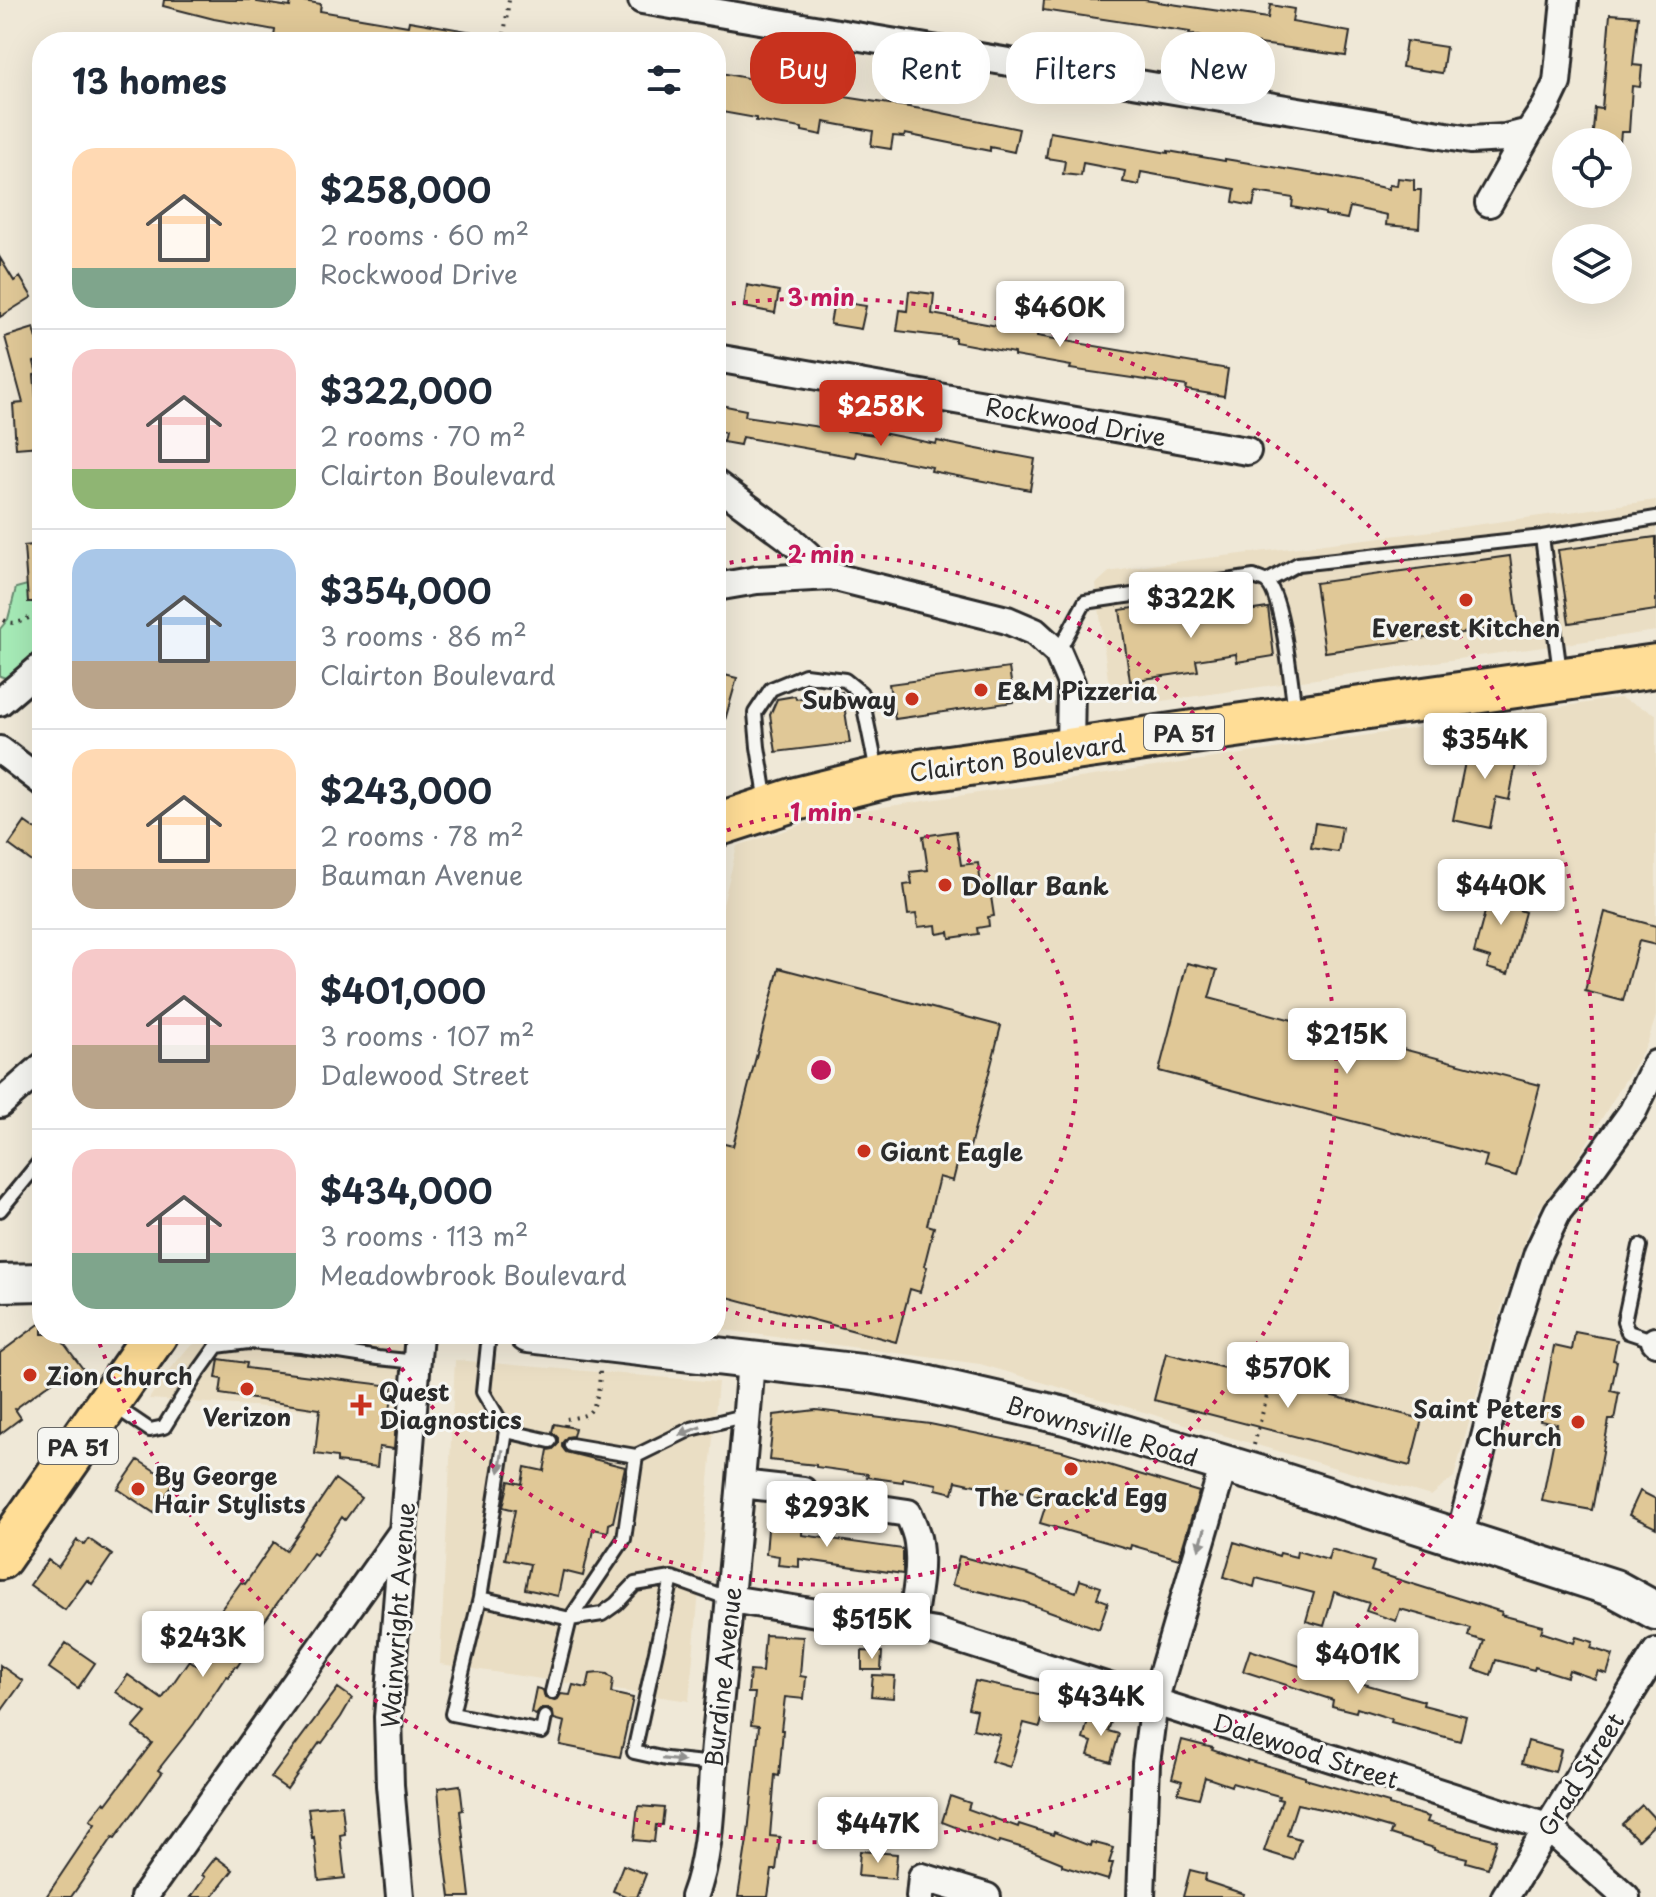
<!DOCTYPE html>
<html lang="en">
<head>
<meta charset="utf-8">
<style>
  :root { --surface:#fff; --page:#f2f2f3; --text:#1f2937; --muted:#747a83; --line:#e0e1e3; --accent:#c8321e }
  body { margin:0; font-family:"Playpen Sans",sans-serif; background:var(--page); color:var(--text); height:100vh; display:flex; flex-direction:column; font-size:30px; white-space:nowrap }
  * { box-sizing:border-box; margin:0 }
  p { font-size:26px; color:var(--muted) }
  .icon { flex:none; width:44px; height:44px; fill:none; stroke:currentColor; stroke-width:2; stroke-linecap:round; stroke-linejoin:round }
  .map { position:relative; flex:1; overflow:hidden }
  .side { position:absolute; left:32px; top:32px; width:694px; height:1312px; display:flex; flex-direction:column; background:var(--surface); border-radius:32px; box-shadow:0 8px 32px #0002 }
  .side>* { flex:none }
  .guide { position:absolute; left:750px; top:32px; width:760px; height:72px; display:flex; gap:16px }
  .controls { position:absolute; left:1552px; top:128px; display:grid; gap:16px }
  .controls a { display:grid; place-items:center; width:80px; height:80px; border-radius:50%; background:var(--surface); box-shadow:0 8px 32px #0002; font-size:40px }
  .price { position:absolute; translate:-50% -68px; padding:0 18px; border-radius:8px; background:#fff; color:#222; font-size:26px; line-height:52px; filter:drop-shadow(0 2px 4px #0008) }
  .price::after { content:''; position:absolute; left:50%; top:48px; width:24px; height:18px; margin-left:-12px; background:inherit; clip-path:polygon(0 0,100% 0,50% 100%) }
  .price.selected { background:var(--accent); color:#fff }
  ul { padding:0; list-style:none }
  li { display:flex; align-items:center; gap:24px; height:200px; padding:0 40px }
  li+li { border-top:2px solid var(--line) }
  li span { display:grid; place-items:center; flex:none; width:224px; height:160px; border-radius:24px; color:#555 }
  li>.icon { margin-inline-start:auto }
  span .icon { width:96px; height:96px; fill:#fffc; stroke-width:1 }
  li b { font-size:34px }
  h2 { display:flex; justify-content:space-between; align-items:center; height:96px; padding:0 40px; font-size:34px }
  .pill { padding:0 28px; border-radius:32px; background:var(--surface); box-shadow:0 8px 32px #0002; font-size:28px; line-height:72px }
  .pill.selected { background:var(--accent); color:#fff }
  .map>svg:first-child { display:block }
  .built { fill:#eadec4 }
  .green { fill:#a6ebb7; stroke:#688b71; stroke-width:2 }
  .building { fill:#e0c897; stroke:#2b2b2b; stroke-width:2 }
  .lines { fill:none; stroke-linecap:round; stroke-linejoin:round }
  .service-casing { stroke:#2b2b2b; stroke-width:18 }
  .minor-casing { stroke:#2b2b2b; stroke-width:32 }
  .secondary-casing { stroke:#2b2b2b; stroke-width:42 }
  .trunk-casing { stroke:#2b2b2b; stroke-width:48 }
  .path { stroke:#2b2b2b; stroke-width:4; stroke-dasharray:2 6; stroke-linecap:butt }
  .service { stroke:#f6f6f2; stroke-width:12 }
  .minor { stroke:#f6f6f2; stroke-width:26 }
  .secondary { stroke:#f6f6f2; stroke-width:36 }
  .trunk { stroke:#ffdd96; stroke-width:42 }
  .oneway { fill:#90908e }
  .ring { fill:none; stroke:#c2185b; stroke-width:4; stroke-dasharray:4 8 }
  .poi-dot { fill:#c8321e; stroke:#f6f6f2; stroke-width:3 }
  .labels { text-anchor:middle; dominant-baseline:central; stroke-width:6; stroke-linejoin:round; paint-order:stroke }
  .shield { fill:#f6f6f2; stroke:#686867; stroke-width:2 }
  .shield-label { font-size:22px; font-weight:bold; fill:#2b2b2b }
  .street-label { font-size:24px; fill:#2b2b2b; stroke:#f6f6f2 }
  .poi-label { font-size:24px; font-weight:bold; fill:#2b2b2b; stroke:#f6f6f2; text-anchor:start }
  .centre { fill:#c2185b; stroke:#f6f6f2; stroke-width:4 }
  .ring-label { font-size:24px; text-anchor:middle; font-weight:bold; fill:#c2185b; stroke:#f6f6f2; stroke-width:6; stroke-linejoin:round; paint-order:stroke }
</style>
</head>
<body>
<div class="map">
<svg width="1656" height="1897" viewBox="0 0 1656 1897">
  <rect width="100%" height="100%" fill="#efe8d7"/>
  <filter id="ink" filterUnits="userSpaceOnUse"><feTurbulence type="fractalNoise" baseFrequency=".0125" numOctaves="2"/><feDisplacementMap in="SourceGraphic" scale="16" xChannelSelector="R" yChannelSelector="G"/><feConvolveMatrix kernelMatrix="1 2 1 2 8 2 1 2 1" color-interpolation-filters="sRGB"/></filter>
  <g filter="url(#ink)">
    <!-- built -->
    <path class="built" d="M1656,500V631L1147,703L1124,696L1108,679L1096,584L1109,572L1158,564L1424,532Z
      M1620,698L1656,714V1016L1647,1044L1576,1161L1533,1217L1497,1321L1454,1477L1431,1496L980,1364L716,1329V934L737,846L836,814Z
      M209,1334H349L402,1342L398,1422L310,1410L149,1399L159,1383L187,1349Z
      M455,1360L718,1382L689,1701L440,1664Z"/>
    <!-- green -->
    <path class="green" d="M27,585L42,594C42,612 42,642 34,658C29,667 18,674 11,680L0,676V629L8,619L16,588Z"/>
    <!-- building -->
    <path class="building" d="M164,0H257V2L290,7L291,0H297L321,4L320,11L408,26L409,21L479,33L478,42H343L316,37L315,42H307L274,37L275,30L214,19L163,6Z
      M1044,0H1144L1268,18L1270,5L1294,9L1292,22L1350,32L1346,56L1189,34L1190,32L1043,10Z
      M1610,14L1638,16L1633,65L1642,66L1640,87L1632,86L1629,132H1621L1620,142H1592L1595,108L1602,109Z
      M1406,41L1446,47L1442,73L1402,67Z
      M716,72L788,86L787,88L928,110L1019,129L1014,152L990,147V151L905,134L904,137L893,136L891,149L871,146L873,131L862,129L824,122L822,135L802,131V128L756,121V118L716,111Z
      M1050,132L1168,153V151L1225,161V159L1333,177L1389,189V185L1397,186L1398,178L1414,180V190H1421L1419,228L1386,225L1387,215L1350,207L1347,219L1325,215V213L1292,207L1293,198L1256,192L1253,206L1233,202L1235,189L1141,172L1139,185L1123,182L1125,171L1083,163L1081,176L1063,174L1065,161L1046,158Z
      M0,258L14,281L20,277L32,297L0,317Z
      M747,285L779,291L775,313L744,307Z
      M909,291L934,294L932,314L1019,330L1020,321L1039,325L1037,336L1228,369L1224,396L1186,390L1187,386L1070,369L1071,366L1014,356V353L955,342V338L897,331L900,310L907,311Z
      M834,301L866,306L861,329L830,324Z
      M34,328L42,357V360L34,362L37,374L34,375L40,446L16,448L13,404L23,403L5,337Z
      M716,404L746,410L745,416L881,436L882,433L936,444L937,441L997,453V452L1035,459L1030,490L931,471L932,467L856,452L855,457L742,437L740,445L723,442L725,433L716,431Z
      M1656,537V610L1569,623L1558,550Z
      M42,544V602H28L24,546Z
      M1510,556L1519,625L1325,652L1315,583Z
      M1168,603L1171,622L1268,608L1274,656L1237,662L1236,654L1196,660L1198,671L1130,681L1120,610Z
      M1009,668L1014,702L895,719L889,684Z
      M716,673L737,678L721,734L716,733Z
      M842,692L850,743L776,752L770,715L777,699L795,696L796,699Z
      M1470,738L1519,748L1509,800L1496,797L1490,828L1453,820Z
      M25,822L42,834V869L9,845Z
      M1315,823L1342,827L1338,852L1311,848Z
      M956,831L961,865L978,863L982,891L990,890L994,916L988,917L989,926L977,928L978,934L950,938L949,932L937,934L936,925L918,927L916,914L908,915L904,885L912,884L910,872L928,870L923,836Z
      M1493,882L1524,891L1519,910L1525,912L1508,974L1487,968L1490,958L1474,953Z
      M1605,912L1656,926V945L1639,941L1623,1001L1585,991Z
      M1187,963L1217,970L1209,998L1540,1085L1516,1176L1484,1167L1487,1156L1159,1071Z
      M779,968L1001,1026L970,1147L962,1145L953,1181L939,1177L927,1225L934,1227L924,1266L927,1267L920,1292L910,1289L896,1342L716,1294V1142L733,1146Z
      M42,1322V1334H57L83,1369L70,1379L65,1372L15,1409L21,1418L0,1434V1353Z
      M1575,1332L1617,1340L1613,1360L1617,1361L1611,1391L1619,1393L1614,1420H1609L1592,1510L1542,1501L1557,1424L1540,1421L1554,1346L1572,1350Z
      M1166,1353L1422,1419L1410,1466L1154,1400Z
      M219,1359L247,1363L246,1368L393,1386L389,1421L396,1422L394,1449L379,1447L377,1467L337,1462V1457L315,1454L320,1409L220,1394L222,1379L216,1378Z
      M816,1410L930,1424L1062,1451L1199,1492L1179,1559L1131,1545L1130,1549L1040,1523L1048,1498L1008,1488L1007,1492L956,1481L953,1493L936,1489L937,1484L903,1478V1482L867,1477L868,1474L816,1467V1465L769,1460L774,1415Z
      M554,1424L575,1428L573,1436L567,1437L562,1443V1447L566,1452L625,1467L613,1522L609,1524L608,1532L593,1529L583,1576L563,1571L558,1596L525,1589L530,1564L505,1559L515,1510L503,1507L509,1481L522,1484L525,1467L544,1471L548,1450L553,1449L558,1444V1438L552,1432Z
      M138,1460L174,1483L154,1513L118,1489Z
      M335,1479L361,1498L345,1520L342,1517L316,1555L313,1553L261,1626L263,1627L237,1667L235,1666L228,1677L226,1676L194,1724L158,1770L162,1773L115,1838L113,1837L71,1897H46L95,1824L90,1820L104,1802L106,1804L152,1743L133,1728L146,1713L116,1692L128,1675L162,1699L189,1660L200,1667L231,1623L229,1622L231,1619L220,1611L241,1582L245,1584L274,1542L286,1551Z
      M1640,1491L1656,1499V1528L1629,1515Z
      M769,1517L803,1519L802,1535L903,1549V1574L799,1559V1567L778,1565L779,1556L766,1554Z
      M89,1539L112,1555L92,1584L87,1580L65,1610L30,1585L48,1560L58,1567L77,1540L85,1545Z
      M1234,1542L1279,1556L1280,1553L1296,1557L1297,1551L1328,1560L1331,1549L1374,1562L1371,1571L1502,1612L1501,1615L1543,1626L1541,1632L1574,1643L1576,1637L1593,1642L1591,1648L1613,1655L1607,1674L1598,1671L1595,1679L1569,1670L1567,1677L1535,1667L1534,1670L1496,1660L1491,1675L1474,1669L1484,1641L1468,1636L1470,1628L1400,1609L1396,1621L1366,1611L1369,1603L1334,1592L1324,1626L1306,1621L1314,1593L1256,1578L1254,1587L1224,1577Z
      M959,1556L1027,1574L1076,1592L1080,1580L1101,1587L1097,1598L1108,1602L1099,1629L1024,1602L952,1585Z
      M765,1635L803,1637L800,1676L806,1677L804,1699L785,1697L781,1730H783L779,1776L775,1775L770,1836L780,1837L776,1870H772L768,1897H738L748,1833L759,1726L751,1725L755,1693H748L750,1671L762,1672Z
      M66,1643L95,1663L78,1688L49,1668Z
      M1250,1650L1306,1668L1308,1663L1330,1671L1329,1674L1424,1701L1423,1705L1466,1716L1460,1741L1391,1722L1392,1719L1357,1708L1356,1712L1332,1706L1333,1700L1243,1671Z
      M862,1651L882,1652L881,1670H862Z
      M0,1665L23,1681L0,1713Z
      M599,1673L607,1674L613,1679L611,1693L633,1698L620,1757L560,1745L565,1722L554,1719L553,1713L548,1708L541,1709L536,1715L531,1713L536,1688L543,1690L545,1698L554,1701L558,1699L561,1694L570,1695L573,1685L587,1688L590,1674Z
      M873,1675L895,1676L893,1698L871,1696Z
      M975,1681L1048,1696L1040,1727L1024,1723L1010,1767L991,1761L1000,1735L973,1729L977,1710L968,1708Z
      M338,1688L352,1698L341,1717L322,1743L320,1742L287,1789L271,1778Z
      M1090,1713L1112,1719L1108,1731L1119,1734L1111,1762L1088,1755L1092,1742L1083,1739Z
      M1182,1740L1213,1748L1212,1750L1247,1762V1760L1275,1768L1305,1777V1779L1389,1803V1805L1429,1817L1427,1822L1497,1840L1488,1868L1466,1862L1467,1858L1434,1850V1848L1390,1834L1392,1829L1335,1812L1297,1804L1287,1835L1300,1839L1293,1860L1264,1851L1282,1800L1278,1799L1279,1796L1232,1783L1231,1786L1205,1777L1199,1798L1178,1793L1182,1781L1172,1778Z
      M1528,1741L1561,1750L1555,1772L1522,1763Z
      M460,1785L463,1810L460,1811L470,1897H450L442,1836L438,1788Z
      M950,1796L970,1803L968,1809L1018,1827L1019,1824L1053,1835L1054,1832L1090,1846L1091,1842L1114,1848L1109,1863H1113L1108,1880L1062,1866V1863L1030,1850L1000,1841L999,1844L942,1822Z
      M342,1805L345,1834L340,1835L345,1878L319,1881L314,1837L312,1838L308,1808Z
      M1642,1805L1656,1820V1823L1638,1840L1622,1824Z
      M638,1806L664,1808L662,1825H656L654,1842L634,1840Z
      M860,1851L897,1854L895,1879L858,1876Z
      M216,1857L233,1870L212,1897H191L205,1877L202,1875Z
      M623,1865L646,1874L637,1897H628L613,1891Z
      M1190,1870L1206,1874L1205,1881L1244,1894L1243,1897H1183Z"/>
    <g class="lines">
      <defs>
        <path id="service" d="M1542,537L1560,672
          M1266,582L1298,564L1542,537L1656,518
          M1058,652L1085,602L1254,577C1258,579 1262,579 1266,582C1283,594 1291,686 1295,710
          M767,803L758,747L755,713L771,689L805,675L845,680L861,693L877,771
          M0,1210L42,1159
          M1640,1246L1624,1322L1628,1332L1655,1341
          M113,1405L150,1430L164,1427L197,1374L217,1346L248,1342L301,1346L378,1358L417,1362
          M506,1431L550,1441
          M636,1456L691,1429L747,1415
          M672,1578L634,1752L666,1759L713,1764
          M480,1598L506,1431L483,1392L489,1334
          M552,1692L570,1619L624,1539L636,1456L571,1445
          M545,1717L542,1732L452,1714L480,1598L570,1619L602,1614L616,1604L635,1584L672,1578L730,1599"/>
        <path id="minor" d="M642,0L1470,140L1505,138L1529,132
          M1489,203L1529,132L1546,106L1557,83L1565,0
          M716,358L1247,451
          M716,484L789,538L831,576
          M716,587L757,580L831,576L1007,620L1035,632L1058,653L1071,683L1070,749
          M0,702L42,666
          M0,750L42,782
          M0,1104L42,1067
          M1655,1341L1656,1342
          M741,1484L803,1491
          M820,1500L908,1513C912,1522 917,1533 918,1543C922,1570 915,1600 911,1627
          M1459,1539L1508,1347L1538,1253L1558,1211L1586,1176L1633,1111L1656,1064
          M730,1599L936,1632L1547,1827L1626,1897
          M144,1897L403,1531
          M400,1897L390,1785L388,1717L419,1334
          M694,1897C713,1848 710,1787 716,1735C729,1610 742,1485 751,1359
          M920,1897L922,1877L987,1897
          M1141,1897L1146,1763L1154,1702L1224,1464
          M1505,1897L1656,1652"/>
        <path id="secondary" d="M0,1283L42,1282
          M528,1334L870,1374L921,1383L1065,1416L1278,1480L1614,1588L1656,1611"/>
        <path id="trunk" d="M716,825L796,799L892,775L1656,666
          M0,1558L156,1334"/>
      </defs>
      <!-- service casing -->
      <use href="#service" class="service-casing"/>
      <!-- minor casing -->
      <use href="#minor" class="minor-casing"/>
      <!-- secondary casing -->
      <use href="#secondary" class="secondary-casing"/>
      <!-- trunk casing -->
      <use href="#trunk" class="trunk-casing"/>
      <!-- path -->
      <path class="path" d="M503,42L509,0
        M4,620C17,628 30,617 42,610
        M565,1426L566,1419C572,1418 581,1417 587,1414C598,1407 600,1381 600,1369
        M1254,1445L1277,1358"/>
      <!-- service -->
      <use href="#service" class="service"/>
      <!-- minor -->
      <use href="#minor" class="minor"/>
      <!-- secondary -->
      <use href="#secondary" class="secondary"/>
      <!-- trunk -->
      <use href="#trunk" class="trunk"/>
    </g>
    <!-- one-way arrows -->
    <defs><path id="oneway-solid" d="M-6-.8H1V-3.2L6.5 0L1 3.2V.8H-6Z" transform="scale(2)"/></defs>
    <g class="oneway">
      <use href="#oneway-solid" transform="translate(690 1431) rotate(159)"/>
      <use href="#oneway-solid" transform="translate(501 1461) rotate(99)"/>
      <use href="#oneway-solid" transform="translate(1202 1539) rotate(106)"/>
      <use href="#oneway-solid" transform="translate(673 1760) rotate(7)"/>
    </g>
  </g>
  <!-- distance rings -->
  <g class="ring">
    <path d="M716 835A257 257 0 1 1 716 1305"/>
    <path d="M718 565A515 515 0 1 1 380 1335"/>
    <path d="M720 305A772 772 0 1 1 96 1334"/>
  </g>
  <!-- markers -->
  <g class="poi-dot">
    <circle cx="1466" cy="600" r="8"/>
    <circle cx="981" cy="690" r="8"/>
    <circle cx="912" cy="699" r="8"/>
    <circle cx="945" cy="885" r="8"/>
    <circle cx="864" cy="1151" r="8"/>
    <circle cx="30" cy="1375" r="8"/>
    <circle cx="247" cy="1389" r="8"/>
    <path d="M357 1393h8v8h8v8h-8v8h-8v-8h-8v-8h8z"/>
    <circle cx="1578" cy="1422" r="8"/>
    <circle cx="1071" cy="1469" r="8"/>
    <circle cx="138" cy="1489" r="8"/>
  </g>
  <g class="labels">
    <!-- shield labels -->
    <g class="shield">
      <rect x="1144" y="714" width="80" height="36" rx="6"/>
      <rect x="38" y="1428" width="80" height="36" rx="6"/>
    </g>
    <g class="shield-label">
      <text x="1184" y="732">PA 51</text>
      <text x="78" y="1446">PA 51</text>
    </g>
    <!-- street labels -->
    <g class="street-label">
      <text transform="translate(1076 421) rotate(10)">Rockwood Drive</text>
      <text transform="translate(1017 757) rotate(-8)">Clairton Boulevard</text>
      <text transform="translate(1102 1430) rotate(16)">Brownsville Road</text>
      <text transform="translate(397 1615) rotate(-86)">Wainwright Avenue</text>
      <text transform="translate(722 1677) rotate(-84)">Burdine Avenue</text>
      <text transform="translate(1306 1750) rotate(18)">Dalewood Street</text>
      <text transform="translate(1580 1774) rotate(-58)">Grad Street</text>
    </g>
    <!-- poi labels -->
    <g class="poi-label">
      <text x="1466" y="627" text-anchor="middle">Everest Kitchen</text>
      <text x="997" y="690">E&amp;M Pizzeria</text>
      <text x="896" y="699" text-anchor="end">Subway</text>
      <text x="961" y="885">Dollar Bank</text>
      <text x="880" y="1151">Giant Eagle</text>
      <text x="46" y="1375">Zion Church</text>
      <text x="379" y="1391">Quest<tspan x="379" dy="28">Diagnostics</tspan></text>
      <text x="1562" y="1408" text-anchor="end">Saint Peters<tspan x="1562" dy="28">Church</tspan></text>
      <text x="247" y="1416" text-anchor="middle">Verizon</text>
      <text x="154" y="1475">By George<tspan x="154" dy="28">Hair Stylists</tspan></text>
      <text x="1071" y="1496" text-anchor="middle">The Crack'd Egg</text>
    </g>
  </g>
  <circle cx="821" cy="1070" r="12" class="centre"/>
  <g class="ring-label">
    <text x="821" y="306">3 min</text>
    <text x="821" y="563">2 min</text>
    <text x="821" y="821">1 min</text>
  </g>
</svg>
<div class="controls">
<a><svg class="icon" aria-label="locate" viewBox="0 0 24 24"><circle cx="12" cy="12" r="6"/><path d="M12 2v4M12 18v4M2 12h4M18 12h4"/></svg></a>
<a><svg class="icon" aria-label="layers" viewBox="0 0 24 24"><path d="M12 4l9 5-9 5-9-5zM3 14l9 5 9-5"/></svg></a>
</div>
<b class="price" style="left:1060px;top:349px">$460K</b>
<b class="price selected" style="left:881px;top:448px">$258K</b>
<b class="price" style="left:1191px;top:640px">$322K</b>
<b class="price" style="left:1485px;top:781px">$354K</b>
<b class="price" style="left:1501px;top:927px">$440K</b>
<b class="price" style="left:1347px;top:1076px">$215K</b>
<b class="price" style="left:1288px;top:1410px">$570K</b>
<b class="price" style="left:827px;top:1549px">$293K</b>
<b class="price" style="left:872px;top:1661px">$515K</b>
<b class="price" style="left:203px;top:1679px">$243K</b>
<b class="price" style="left:1358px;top:1696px">$401K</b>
<b class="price" style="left:1101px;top:1738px">$434K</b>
<b class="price" style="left:878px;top:1865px">$447K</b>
<div class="guide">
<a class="pill selected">Buy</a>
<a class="pill">Rent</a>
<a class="pill">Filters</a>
<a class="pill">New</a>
</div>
<section class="side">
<h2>13 homes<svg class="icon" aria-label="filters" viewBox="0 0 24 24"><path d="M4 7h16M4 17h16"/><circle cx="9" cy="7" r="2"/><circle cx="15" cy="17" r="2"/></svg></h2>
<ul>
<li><span style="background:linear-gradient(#ffd9b3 75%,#7fa58c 0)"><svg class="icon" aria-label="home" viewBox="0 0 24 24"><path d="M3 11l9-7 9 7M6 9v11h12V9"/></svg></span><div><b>$258,000</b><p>2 rooms · 60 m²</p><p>Rockwood Drive</p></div></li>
<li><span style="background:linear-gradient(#f6c9c9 75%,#8fb573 0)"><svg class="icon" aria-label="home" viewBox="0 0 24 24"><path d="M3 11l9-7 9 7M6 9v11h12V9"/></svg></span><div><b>$322,000</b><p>2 rooms · 70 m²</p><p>Clairton Boulevard</p></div></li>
<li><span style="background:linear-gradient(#a9c7e8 70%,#b9a48a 0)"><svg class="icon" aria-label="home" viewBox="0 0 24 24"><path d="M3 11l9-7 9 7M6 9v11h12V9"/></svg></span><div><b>$354,000</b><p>3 rooms · 86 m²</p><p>Clairton Boulevard</p></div></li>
<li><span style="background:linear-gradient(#ffd9b3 75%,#b9a48a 0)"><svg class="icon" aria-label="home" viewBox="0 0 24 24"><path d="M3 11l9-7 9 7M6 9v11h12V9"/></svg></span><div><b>$243,000</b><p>2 rooms · 78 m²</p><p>Bauman Avenue</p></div></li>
<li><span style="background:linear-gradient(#f6c9c9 60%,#b9a48a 0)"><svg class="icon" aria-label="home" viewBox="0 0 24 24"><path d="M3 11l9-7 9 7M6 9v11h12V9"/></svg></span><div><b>$401,000</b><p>3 rooms · 107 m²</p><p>Dalewood Street</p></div></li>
<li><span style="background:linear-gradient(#f6c9c9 65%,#7fa58c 0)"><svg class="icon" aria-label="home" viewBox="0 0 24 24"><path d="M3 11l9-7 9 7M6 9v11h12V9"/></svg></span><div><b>$434,000</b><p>3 rooms · 113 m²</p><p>Meadowbrook Boulevard</p></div></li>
</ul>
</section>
</div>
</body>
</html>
